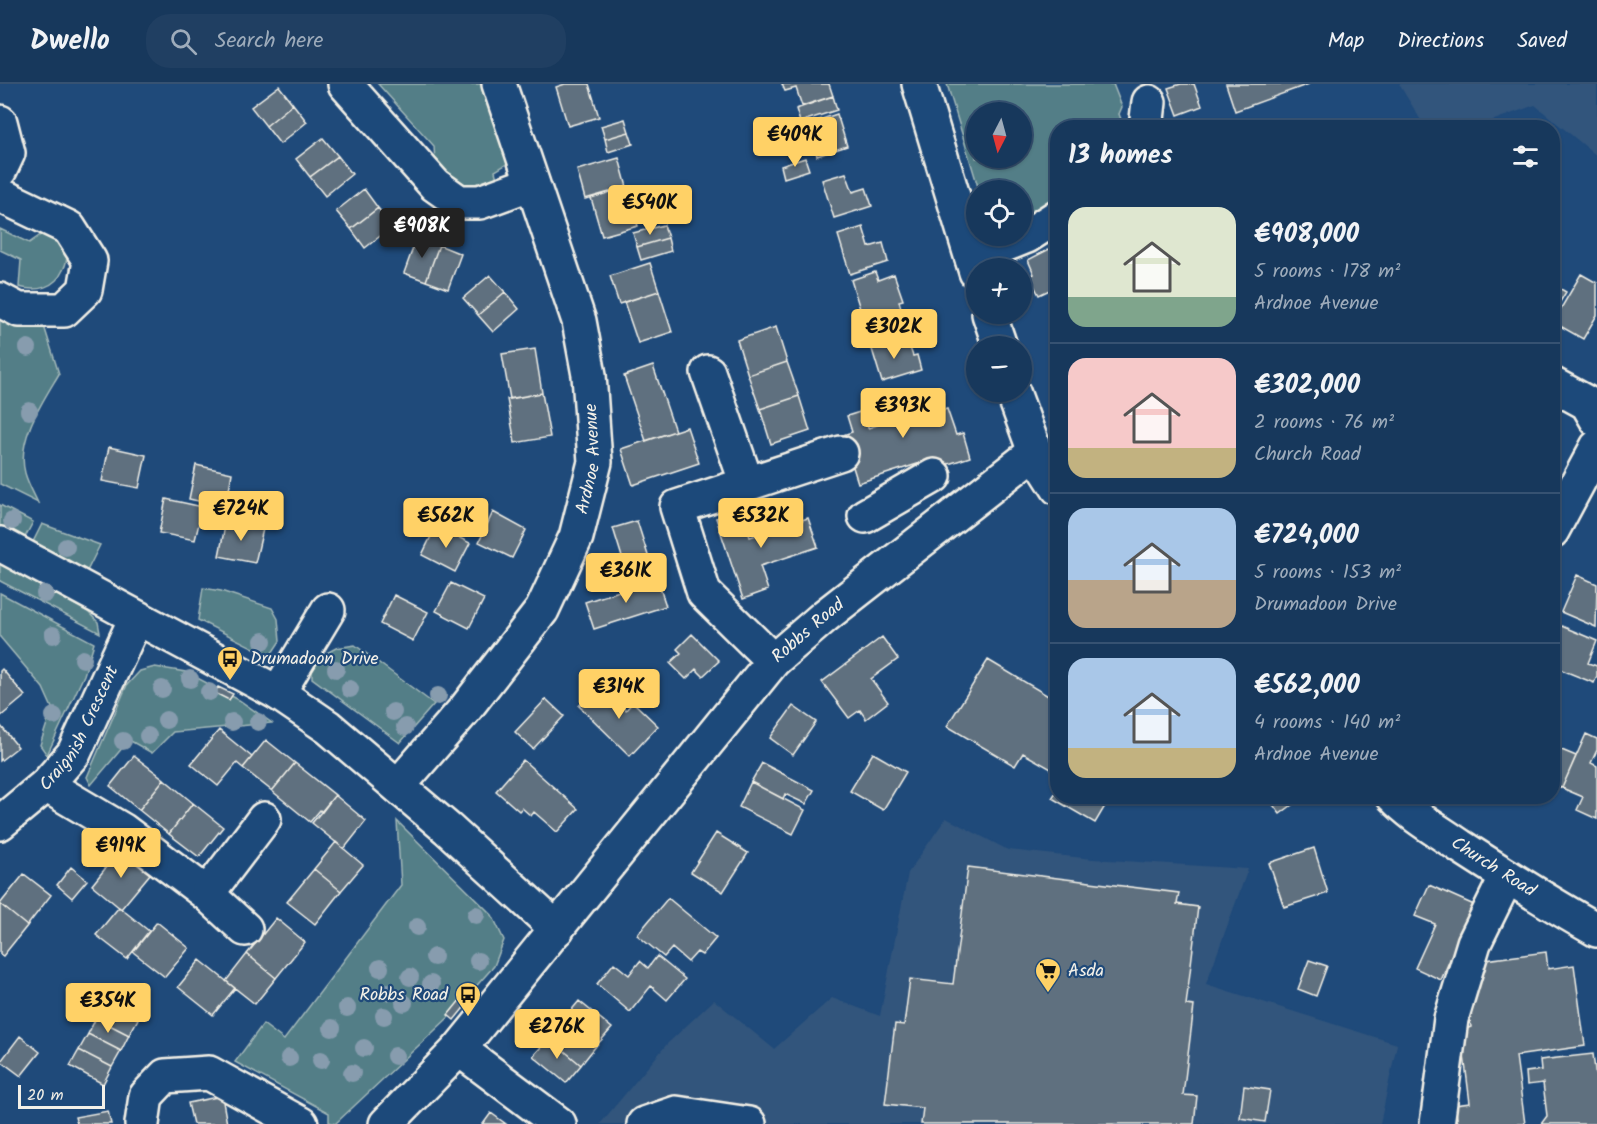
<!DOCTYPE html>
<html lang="en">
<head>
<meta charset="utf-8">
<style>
  :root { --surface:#17385c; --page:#203f62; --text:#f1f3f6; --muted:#9eacbb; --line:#365272; --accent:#ffd166 }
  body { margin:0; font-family:Kalam,sans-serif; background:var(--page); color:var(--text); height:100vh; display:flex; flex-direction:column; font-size:22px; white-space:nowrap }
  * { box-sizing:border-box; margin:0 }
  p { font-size:20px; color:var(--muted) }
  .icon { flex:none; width:33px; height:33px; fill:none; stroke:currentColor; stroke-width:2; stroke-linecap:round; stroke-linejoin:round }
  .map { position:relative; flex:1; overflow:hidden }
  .side { position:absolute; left:1050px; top:36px; width:510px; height:684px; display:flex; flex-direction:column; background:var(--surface); border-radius:24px; box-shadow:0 2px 4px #0004,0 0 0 2px var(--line) }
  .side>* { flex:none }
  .needle { width:39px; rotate:186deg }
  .controls { position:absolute; left:966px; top:18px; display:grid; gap:12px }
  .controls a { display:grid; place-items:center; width:66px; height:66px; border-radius:50%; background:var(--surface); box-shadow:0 2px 4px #0004,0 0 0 2px var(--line); font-size:30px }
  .scale { position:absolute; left:18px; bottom:15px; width:87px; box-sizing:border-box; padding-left:6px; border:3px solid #f4f1e8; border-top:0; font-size:16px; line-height:21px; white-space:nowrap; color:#f4f1e8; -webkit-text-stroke:4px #1f4a7a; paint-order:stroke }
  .price { position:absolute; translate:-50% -51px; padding:0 14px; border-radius:6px; background:var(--accent); color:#111; font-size:20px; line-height:39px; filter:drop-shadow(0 2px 3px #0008) }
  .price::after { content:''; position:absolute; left:50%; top:36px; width:18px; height:14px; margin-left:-9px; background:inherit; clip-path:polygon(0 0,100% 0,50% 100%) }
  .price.current { background:#222; color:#fff }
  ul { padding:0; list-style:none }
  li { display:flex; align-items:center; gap:18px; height:150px; padding:0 18px }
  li+li { border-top:2px solid var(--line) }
  li span { display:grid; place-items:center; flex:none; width:168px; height:120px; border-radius:18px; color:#555 }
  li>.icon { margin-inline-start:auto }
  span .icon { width:72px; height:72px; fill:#fffc; stroke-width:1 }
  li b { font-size:26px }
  h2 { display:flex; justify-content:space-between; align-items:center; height:72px; padding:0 18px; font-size:26px }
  header { display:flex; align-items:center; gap:36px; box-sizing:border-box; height:84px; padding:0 30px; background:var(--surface); border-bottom:2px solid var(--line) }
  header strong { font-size:28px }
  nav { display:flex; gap:33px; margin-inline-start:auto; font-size:21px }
  .search { width:420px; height:54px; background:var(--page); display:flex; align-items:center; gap:15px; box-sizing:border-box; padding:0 21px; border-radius:24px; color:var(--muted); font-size:22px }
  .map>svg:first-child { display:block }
  .built { fill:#32557c }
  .green { fill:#527e87; stroke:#a3b8b8; stroke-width:1.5; fill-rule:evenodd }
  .building { fill:#5e707f; stroke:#f4f1e8; stroke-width:1.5 }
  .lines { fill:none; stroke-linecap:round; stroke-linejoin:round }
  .minor-casing { stroke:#f4f1e8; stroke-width:38 }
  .minor { stroke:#1f4a7a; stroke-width:33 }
  .tree { fill:#879cae }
  .labels { text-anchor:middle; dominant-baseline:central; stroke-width:4.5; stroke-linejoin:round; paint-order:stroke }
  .street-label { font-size:18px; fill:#f4f1e8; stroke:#1f4a7a }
  .poi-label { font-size:18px; fill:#f4f1e8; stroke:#1f4a7a; text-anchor:start }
</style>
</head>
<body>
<header>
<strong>Dwello</strong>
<div class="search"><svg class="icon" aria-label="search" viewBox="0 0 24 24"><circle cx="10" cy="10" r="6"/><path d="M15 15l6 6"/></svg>Search here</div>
<nav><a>Map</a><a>Directions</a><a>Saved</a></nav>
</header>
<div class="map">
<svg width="1597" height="1040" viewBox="0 0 1597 1040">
  <rect width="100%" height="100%" fill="#1f4a7a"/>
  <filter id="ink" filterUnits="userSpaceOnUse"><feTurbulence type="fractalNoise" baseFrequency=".0167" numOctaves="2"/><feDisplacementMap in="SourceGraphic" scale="12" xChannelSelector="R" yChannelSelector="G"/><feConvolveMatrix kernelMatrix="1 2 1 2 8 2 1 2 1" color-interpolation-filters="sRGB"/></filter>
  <g filter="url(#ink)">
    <!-- built -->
    <path class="built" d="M1399,0H1597V72L1535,21L1475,43H1425Z
      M946,734L1008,766L1093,775L1248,785L1206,900L1397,960L1380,1040H600L667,960L714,916L774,965L832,914L880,932L908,789Z"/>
    <!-- green -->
    <path class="green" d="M378,0H482L506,76L507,80L495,87L497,95L472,102H461L435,78L434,62Z
      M947,0H1113L1122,23L1119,30L1124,43L1058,44L1057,119L1022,141V106H979ZM976,28H1022V74H976Z
      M52,143C56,151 63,159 66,168C68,173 66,181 63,186C55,204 37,208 19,203L21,176L0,166V145L29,159Z
      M0,231L44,242L59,290C43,317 16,356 25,389C28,400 34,410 38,419L0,400Z
      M0,421L33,438L24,455L0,442Z
      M42,440L100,461L87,487L32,460Z
      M0,480L88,528L98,538L100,549L0,497Z
      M203,504L221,507L272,524L278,535L280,557L270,572L198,536Z
      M0,509L94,559L84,591L47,671L40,661L52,624L43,604L0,553Z
      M355,561L434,620L400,659L312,594V577L336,564Z
      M155,583L186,588L239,616L272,639L173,648L152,669L129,656L91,701L87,693L127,601L140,587Z
      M397,737L492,831L504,856L494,882L448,934L335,1040L329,1038V1029L235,978L263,940L284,956L401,801Z"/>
    <!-- building -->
    <path class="building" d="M565,0H589L599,33L568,42L556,3Z
      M782,0H829L833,12L802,22L796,4L785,7Z
      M1181,0H1194L1202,22L1178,31L1168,4Z
      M1226,0H1309L1235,27Z
      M279,2L293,20L266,42L251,23Z
      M833,12L837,26L800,38L796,25Z
      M293,20L307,38L280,60L266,42Z
      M837,30L847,62L817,72L813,57L789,65L784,48Z
      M625,35L629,48L605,55L601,42Z
      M629,48L633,60L608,68L605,55Z
      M323,54L338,72L310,93L296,75Z
      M338,72L352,90L325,112L310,93Z
      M619,74L627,103L585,115L577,86Z
      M805,74L809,86L784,94L781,82Z
      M846,89L853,108L866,104L872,122L834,134L822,96Z
      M627,103L638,142L602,152L591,114Z
      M364,105L378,124L351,145L336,127Z
      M378,124L393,142L365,164L351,145Z
      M664,141L668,154L637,163L633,149Z
      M863,143L869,163L883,159L888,178L850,190L838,151Z
      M417,153L439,161L426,197L404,189Z
      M668,154L671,167L641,176L637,163Z
      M439,161L461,170L448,205L426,197Z
      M1057,161L1058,202L1039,211L1029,192L1034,190L1028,176Z
      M650,179L659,207L619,220L610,192Z
      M875,188L878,196L894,190L903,216L899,217L903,232L866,244L851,196Z
      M1581,190L1597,199V231L1583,255L1553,238Z
      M490,191L505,208L478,231L463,214Z
      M1552,200L1566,208L1552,231Z
      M659,207L672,248L638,259L624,218Z
      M505,208L519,225L493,248L478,231Z
      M890,242L894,254L871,262L867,250Z
      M776,243L787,278L748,291L737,256Z
      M894,254L897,264L909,261L913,272L917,271L921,286L882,298L871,262Z
      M535,265L542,309L510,315L502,270Z
      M787,278L799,312L760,325L748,291Z
      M653,282L675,347L646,357L624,292Z
      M542,309L550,353L515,359L507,315Z
      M938,310L943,326L947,325L956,351L963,349L970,373L936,384L933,375L858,399L843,351L852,348L847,332L863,327L868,344L877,341L871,324L890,319L896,336L901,333L896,316L915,311L922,333L926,331L921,315Z
      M799,312L810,347L771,360L760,325Z
      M687,343L699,379L633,401L621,365Z
      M109,363L146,371L139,404L102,397Z
      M196,381L232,389L226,423L189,415Z
      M166,415L203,423L195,456L159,449Z
      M741,426L750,453L808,434L818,463L760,482L768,506L743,515L716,434Z
      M493,428L526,446L512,474L479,458Z
      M226,437L263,445L255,479L219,472Z
      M637,437L653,487L607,501L601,480L622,473L613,444Z
      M436,442L470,459L455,488L422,471Z
      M1577,491L1597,500L1596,543L1561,528Z
      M657,495L666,522L594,545L585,518Z
      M451,499L484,515L469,544L436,527Z
      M394,511L428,528L413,557L380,540Z
      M1552,538L1597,557L1588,579L1597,582V592L1594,599L1552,582Z
      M692,550L719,577L703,592L696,585L686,595L670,579L681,569L677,565Z
      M882,553L898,575L871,595L888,618L866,635L860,626L849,634L822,598Z
      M988,576L1055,616L1050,624L1058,629V689L1023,669L1015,682L947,642Z
      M2,585L25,612L0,633V587Z
      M600,600L626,626L633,618L658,642L630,672L579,622Z
      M218,603L233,610L229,616L215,609Z
      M546,615L564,632L533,665L515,648Z
      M793,622L816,638L793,671L770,654Z
      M0,641L18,663L0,677Z
      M219,646L252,673L243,684L237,679L218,702L191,680Z
      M1586,650L1597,655V666L1591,679L1597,682V735L1577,726L1583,713L1562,704Z
      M266,656L295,679L272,707L243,684Z
      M1552,662L1576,672L1562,704L1552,699Z
      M873,669L906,688L883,726L850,707Z
      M134,672L164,695L139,726L110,702Z
      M523,676L578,725L557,748L534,728L531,732L522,724L519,727L496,707Z
      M295,679L335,711L322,728L320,726L310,738L272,707Z
      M762,679L814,706L806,720L785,710L783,715L751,698Z
      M164,695L193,719L169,750L139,726Z
      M751,698L805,726L793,750L739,723Z
      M1058,705V712H1111L1095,739L1052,714Z
      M335,711L366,737L344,765L312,739Z
      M1270,712H1304L1280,730L1268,714Z
      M193,719L223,743L199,773L169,750Z
      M716,749L748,769L723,808L691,788Z
      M336,758L363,781L341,807L314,785Z
      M1314,764L1328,809L1284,823L1269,779Z
      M120,766L150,790L121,825L92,801Z
      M71,783L87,796L72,814L57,801Z
      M968,783L1179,809L1177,820L1198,823L1186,921L1194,922L1183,1011L1197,1012L1194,1040H921L923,1024L885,1020L895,940L904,941L910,895L953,900Z
      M314,785L341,807L315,840L287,818Z
      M24,790L51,811L27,842L0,820Z
      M1429,801L1474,821L1441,896L1415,884L1435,840L1415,832Z
      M668,814L716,854L702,871L697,868L688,878L672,864L664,873L637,851Z
      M0,820L27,842L3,872L0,870Z
      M119,823L149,847L127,875L96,851Z
      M276,834L305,858L276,894L247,870Z
      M157,838L189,864L165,893L133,868Z
      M1546,868L1548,885L1574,881L1585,962L1516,972L1525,1040H1458L1455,1021L1470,1019L1461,947L1471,943L1466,910L1485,876Z
      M247,870L276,894L255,920L226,897Z
      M657,872L685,895L667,916L651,902L630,928L597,900L614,879L629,891L640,877L648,884Z
      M200,876L235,904L213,931L178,903Z
      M1309,876L1327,882L1316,912L1298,905Z
      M461,915L467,920L454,936L448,931Z
      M106,917L138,935L129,951L96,934Z
      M579,917L612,944L596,962L564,935Z
      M96,934L129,951L121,967L88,950Z
      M564,935L596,962L581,981L549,954Z
      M88,950L121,967L112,983L79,966Z
      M20,952L40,968L21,992L1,977Z
      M549,954L581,981L566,999L533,972Z
      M79,966L112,983L103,1000L70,982Z
      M1593,970L1597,1003V1040H1541L1547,1032L1543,999L1527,1001L1526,988L1541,986L1540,976Z
      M1244,1002L1270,1006L1265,1038L1240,1034Z
      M222,1012L227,1040H193L188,1019Z
      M108,1027L111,1040H77L75,1033Z
      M491,1029L506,1040H483Z"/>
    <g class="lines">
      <defs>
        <g id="minor">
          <path d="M345,0L435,101L459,118H480L532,99"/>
          <path d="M919,0L976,188"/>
          <path d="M0,38L8,69L0,86"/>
          <path d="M1146,44L1149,18"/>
          <path d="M0,111L69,144L90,177L85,206L64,226H19L0,216"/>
          <path d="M972,174L1027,152L1058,132"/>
          <path d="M989,230L1000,262"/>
          <path d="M708,288L747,400"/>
          <path d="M1552,300L1587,319L1597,336"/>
          <path d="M1013,308L1035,368L1058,404"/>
          <path d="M865,432L934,392"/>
          <path d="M1552,447L1597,363"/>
          <path d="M0,460L278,609L328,643L448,745L557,845"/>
          <path d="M773,577L704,509L677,423L841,369"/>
          <path d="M278,609L328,526"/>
          <path d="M46,701L122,746L207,810L245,845"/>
          <path id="s1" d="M398,702L466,624L542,526L576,453L595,378L589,291L579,237L499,0"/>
          <path id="s2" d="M1393,712C1412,732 1437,746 1460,762C1505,791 1550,820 1597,846"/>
          <path id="s3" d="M0,739L46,701L74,669L136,534"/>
          <path d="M207,810L264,735"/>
          <path d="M459,965L559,1040"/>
          <path d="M142,1040L146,1012L165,992L209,989L301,1040"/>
          <path id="s4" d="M386,1040L459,965L773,577L825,532L1035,368"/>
          <path d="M644,1040L676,1029L749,1040"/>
          <path d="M1437,1040L1451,935L1474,859L1507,792"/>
        </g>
      </defs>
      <!-- minor casing -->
      <use href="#minor" class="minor-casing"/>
      <!-- minor -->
      <use href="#minor" class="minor"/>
    </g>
    <!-- trees -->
    <g class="tree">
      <circle cx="28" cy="264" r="9"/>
      <circle cx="29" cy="327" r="9"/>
      <circle cx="12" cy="437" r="9"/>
      <circle cx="66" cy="463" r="9"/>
      <circle cx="45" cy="510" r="9"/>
      <circle cx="53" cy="551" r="9"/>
      <circle cx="263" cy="557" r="9"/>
      <circle cx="83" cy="575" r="9"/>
      <circle cx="336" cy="585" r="9"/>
      <circle cx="190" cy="595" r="9"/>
      <circle cx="162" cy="605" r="9"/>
      <circle cx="350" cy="605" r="9"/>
      <circle cx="209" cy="608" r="9"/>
      <circle cx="438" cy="612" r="9"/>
      <circle cx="393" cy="628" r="9"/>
      <circle cx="54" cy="632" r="9"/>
      <circle cx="166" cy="636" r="9"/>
      <circle cx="232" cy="638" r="9"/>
      <circle cx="258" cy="638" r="9"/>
      <circle cx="405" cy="643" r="9"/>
      <circle cx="148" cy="652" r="9"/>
      <circle cx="123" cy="657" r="9"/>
      <circle cx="476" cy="831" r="9"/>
      <circle cx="417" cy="843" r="9"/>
      <circle cx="434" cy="873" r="9"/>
      <circle cx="478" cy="877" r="9"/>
      <circle cx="380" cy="884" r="9"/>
      <circle cx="410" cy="893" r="9"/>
      <circle cx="431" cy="900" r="9"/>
      <circle cx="388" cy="908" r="9"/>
      <circle cx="404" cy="919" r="9"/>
      <circle cx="347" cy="924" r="9"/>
      <circle cx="384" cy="932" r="9"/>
      <circle cx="332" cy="944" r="9"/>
      <circle cx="364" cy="964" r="9"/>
      <circle cx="395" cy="972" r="9"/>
      <circle cx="289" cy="974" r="9"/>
      <circle cx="321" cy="976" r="9"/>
      <circle cx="352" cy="989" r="9"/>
    </g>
  </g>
  <!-- icons -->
  <defs>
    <symbol id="bus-pin" viewBox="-11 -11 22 30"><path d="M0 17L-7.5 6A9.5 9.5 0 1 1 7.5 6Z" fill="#ffd166" stroke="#1f4a7a"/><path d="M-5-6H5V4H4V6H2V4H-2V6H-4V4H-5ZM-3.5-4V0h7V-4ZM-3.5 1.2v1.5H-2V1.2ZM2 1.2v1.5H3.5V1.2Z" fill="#111"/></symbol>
    <symbol id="supermarket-pin" viewBox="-11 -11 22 30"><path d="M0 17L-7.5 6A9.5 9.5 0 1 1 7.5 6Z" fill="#ffd166" stroke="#1f4a7a"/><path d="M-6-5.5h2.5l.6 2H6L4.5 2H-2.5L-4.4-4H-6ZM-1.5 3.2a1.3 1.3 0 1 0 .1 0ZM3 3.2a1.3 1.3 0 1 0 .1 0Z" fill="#111"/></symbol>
  </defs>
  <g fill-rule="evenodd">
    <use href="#bus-pin" x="215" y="560" width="30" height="40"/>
    <use href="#supermarket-pin" x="1033" y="872" width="30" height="40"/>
    <use href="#bus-pin" x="453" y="896" width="30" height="40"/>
  </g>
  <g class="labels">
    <!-- street labels -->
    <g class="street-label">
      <text stroke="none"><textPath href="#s1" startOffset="388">Ardnoe Avenue</textPath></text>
      <text stroke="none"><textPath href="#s4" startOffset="650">Robbs Road</textPath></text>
      <text stroke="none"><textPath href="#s3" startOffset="126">Craignish Crescent</textPath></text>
      <text stroke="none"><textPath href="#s2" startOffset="123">Church Road</textPath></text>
    </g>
    <!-- poi labels -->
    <g class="poi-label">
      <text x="250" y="575">Drumadoon Drive</text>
      <text x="1068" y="887">Asda</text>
      <text x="448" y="911" text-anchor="end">Robbs Road</text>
    </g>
  </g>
</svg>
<div class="controls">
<a><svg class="needle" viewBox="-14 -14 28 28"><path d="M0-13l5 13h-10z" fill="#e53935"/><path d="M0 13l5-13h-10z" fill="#9eacbb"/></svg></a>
<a><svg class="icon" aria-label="locate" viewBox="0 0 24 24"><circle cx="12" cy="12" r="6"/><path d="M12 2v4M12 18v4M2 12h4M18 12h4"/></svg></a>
<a>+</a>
<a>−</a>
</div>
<div class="scale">20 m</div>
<b class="price" style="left:795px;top:84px">€409K</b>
<b class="price" style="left:650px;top:152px">€540K</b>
<b class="price current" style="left:422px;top:175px">€908K</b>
<b class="price" style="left:894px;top:276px">€302K</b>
<b class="price" style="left:903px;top:355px">€393K</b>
<b class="price" style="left:241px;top:458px">€724K</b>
<b class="price" style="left:446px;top:465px">€562K</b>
<b class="price" style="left:761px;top:465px">€532K</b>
<b class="price" style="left:626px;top:520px">€361K</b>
<b class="price" style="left:619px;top:636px">€314K</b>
<b class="price" style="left:121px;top:795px">€919K</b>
<b class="price" style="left:108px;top:950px">€354K</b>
<b class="price" style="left:557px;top:976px">€276K</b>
<section class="side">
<h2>13 homes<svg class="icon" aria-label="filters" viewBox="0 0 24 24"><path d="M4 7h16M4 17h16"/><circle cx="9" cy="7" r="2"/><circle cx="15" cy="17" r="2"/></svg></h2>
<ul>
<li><span style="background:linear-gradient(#dfe7d0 75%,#7fa58c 0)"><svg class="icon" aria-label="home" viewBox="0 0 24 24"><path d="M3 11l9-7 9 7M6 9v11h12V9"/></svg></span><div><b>€908,000</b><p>5 rooms · 178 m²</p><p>Ardnoe Avenue</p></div></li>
<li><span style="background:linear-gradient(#f6c9c9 75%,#c2b280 0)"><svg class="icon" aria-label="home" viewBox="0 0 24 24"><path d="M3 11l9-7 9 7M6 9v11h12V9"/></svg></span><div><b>€302,000</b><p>2 rooms · 76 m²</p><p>Church Road</p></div></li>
<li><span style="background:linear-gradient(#a9c7e8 60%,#b9a48a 0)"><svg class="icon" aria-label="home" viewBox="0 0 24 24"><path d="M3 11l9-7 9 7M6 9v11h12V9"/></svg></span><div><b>€724,000</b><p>5 rooms · 153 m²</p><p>Drumadoon Drive</p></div></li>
<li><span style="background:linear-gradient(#a9c7e8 75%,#c2b280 0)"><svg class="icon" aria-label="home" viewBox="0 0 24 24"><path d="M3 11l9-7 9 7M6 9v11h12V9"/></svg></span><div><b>€562,000</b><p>4 rooms · 140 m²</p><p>Ardnoe Avenue</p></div></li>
</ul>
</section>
</div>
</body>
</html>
